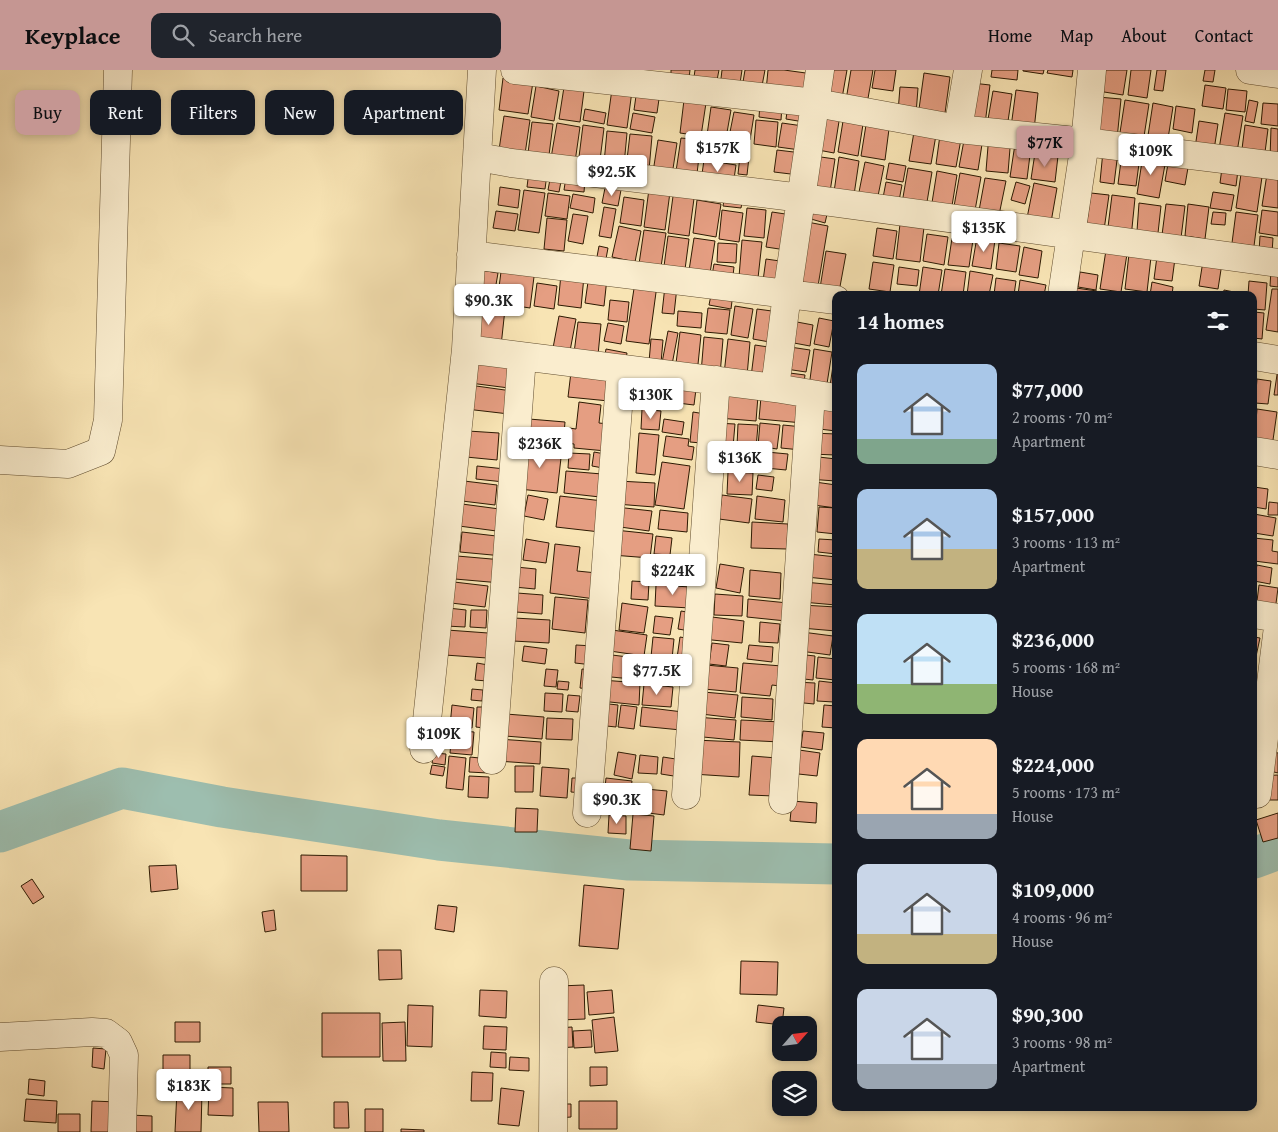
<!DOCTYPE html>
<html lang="en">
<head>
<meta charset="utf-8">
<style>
  :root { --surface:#171b24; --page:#20242c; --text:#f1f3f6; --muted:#9ea1a6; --accent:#c59692 }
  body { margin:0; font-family:"Gentium Book Plus",serif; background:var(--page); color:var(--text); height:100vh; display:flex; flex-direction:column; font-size:19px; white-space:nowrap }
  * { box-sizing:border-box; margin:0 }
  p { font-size:16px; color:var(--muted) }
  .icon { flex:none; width:28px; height:28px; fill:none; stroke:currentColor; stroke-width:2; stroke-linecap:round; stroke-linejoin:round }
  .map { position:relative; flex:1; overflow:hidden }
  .side { position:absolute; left:832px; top:221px; width:425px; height:820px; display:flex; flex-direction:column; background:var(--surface); border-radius:10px; box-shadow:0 2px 8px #0003 }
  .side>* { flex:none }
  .guide { position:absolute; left:15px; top:20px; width:475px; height:45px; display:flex; gap:10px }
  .needle { width:32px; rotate:62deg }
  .buttons { position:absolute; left:772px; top:946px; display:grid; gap:10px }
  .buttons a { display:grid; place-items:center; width:45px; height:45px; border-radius:10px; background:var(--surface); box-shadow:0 2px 8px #0003; font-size:25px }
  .price { position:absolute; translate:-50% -42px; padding:0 11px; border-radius:5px; background:#fff; color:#222; font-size:16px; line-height:32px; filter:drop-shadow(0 1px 2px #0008) }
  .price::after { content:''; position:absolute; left:50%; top:30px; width:15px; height:11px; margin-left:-8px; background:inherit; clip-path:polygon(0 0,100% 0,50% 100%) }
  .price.selected { background:var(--accent); color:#111 }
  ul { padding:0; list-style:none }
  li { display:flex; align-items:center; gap:15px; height:125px; padding:0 25px }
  li span { display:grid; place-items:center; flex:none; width:140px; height:100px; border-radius:10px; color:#555 }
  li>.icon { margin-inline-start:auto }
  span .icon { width:60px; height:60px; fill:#fffc; stroke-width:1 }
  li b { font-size:21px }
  h2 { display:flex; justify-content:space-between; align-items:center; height:60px; padding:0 25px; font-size:21px }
  .pill { padding:0 18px; border-radius:10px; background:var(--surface); box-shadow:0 2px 8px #0003; font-size:18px; line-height:45px }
  .pill.selected { background:var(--accent); color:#111 }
  header { display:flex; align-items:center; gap:30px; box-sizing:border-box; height:70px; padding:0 25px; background:var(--accent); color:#111 }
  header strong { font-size:24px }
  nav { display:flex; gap:28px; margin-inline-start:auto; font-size:18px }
  .search { width:350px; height:45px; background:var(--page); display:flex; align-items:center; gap:12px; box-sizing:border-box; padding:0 18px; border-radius:10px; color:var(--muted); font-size:19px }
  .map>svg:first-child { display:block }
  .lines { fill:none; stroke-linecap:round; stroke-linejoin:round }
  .river { stroke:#9dbeaf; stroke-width:41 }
  .building { fill:#e59e82; stroke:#2d1a02 }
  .minor-casing { stroke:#604c2e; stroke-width:29 }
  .minor { stroke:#faedce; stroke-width:28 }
</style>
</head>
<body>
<header>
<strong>Keyplace</strong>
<div class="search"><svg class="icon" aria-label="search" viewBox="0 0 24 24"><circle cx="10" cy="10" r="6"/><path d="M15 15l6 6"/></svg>Search here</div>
<nav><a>Home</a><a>Map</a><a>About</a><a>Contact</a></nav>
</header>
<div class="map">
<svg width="1278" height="1062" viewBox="0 0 1278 1062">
  <rect width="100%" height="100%" fill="#f8e4b4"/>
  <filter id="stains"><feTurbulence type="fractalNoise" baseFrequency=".004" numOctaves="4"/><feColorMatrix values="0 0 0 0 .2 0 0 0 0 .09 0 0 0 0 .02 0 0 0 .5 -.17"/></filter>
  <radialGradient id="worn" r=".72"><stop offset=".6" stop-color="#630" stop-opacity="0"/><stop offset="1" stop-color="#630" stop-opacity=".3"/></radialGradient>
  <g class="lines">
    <!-- river -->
    <path class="river" d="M0,762L122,718L222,737L439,770L629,790L836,794
      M1254,788L1278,779"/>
  </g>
  <!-- building -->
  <path class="building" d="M671,0H690L689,8L671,5Z
    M695,0H719L717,10L694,7Z
    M722,0H742L739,20L720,17Z
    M745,0H765L761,21L742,18Z
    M768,0H784L813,4L810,27L766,21Z
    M825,0H847L841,34L820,30Z
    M851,0H873L867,34L846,30Z
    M875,0H896L893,21L872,18Z
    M992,0H1018L1017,10L991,7Z
    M1023,0H1044L1043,4L1023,1Z
    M1048,0H1073L1072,7L1047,3Z
    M1102,0H1127L1123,25L1098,21Z
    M1131,0H1151L1147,28L1128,25Z
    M1157,0H1166L1163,21L1154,20Z
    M1205,0H1215L1213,12L1203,11Z
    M924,3L950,7L945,43L919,39Z
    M503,8L533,12L528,44L499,40Z
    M972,13L990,15L985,54L966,51Z
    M1205,15L1226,18L1223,39L1202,36Z
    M536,16L559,21L554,51L531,47Z
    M564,17L584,21L580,52L559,49Z
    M900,17L918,18L916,44L898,42Z
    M612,19L632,21L627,58L607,55Z
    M637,19L660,22L657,43L634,40Z
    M1228,19L1247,21L1245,42L1226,40Z
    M1016,20L1038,23L1034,60L1011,57Z
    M993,21L1012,24L1007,58L987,55Z
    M1098,27L1121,29L1117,69L1093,67Z
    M684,30L706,33L701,66L680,63Z
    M1125,30L1149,34L1143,73L1119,69Z
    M1249,30L1258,32L1254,53L1245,51Z
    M1153,33L1173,37L1167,75L1147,72Z
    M1263,33L1278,34V56L1261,54Z
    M760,34L782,36L781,50L759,47Z
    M788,35L807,38L804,52L786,49Z
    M1176,36L1195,39L1192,63L1173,59Z
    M711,37L731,40L726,68L707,65Z
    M585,39L606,43L604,54L583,50Z
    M819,41L840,45L834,83L813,79Z
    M734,42L754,45L750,70L729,67Z
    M633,43L655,47L652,63L630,59Z
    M1225,43L1243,46L1237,82L1219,79Z
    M844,45L864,48L858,86L838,82Z
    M504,46L530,50L525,84L499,80Z
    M756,50L778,52L776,77L754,74Z
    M1199,51L1218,54L1214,80L1195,78Z
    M532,52L553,54L549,85L528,83Z
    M557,53L580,57L575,92L551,88Z
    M782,53L803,56L800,80L778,77Z
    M583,55L604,58L600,90L579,87Z
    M866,55L889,59L885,90L861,86Z
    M1245,55L1268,59L1264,90L1241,87Z
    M1271,58L1278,59V89H1270Z
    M607,61L627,63L624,95L604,93Z
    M914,62L936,65L931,94L909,91Z
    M630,64L652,66L649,100L626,98Z
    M989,64L1011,66L1008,103L986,101Z
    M940,65L961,69L956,97L936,94Z
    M965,65L983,68L978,100L959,97Z
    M681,68L701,70L696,112L675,108Z
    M658,70L677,73L672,105L653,102Z
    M706,70L739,75L737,91L704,87Z
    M1015,74L1031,77L1027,109L1010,107Z
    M777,80L802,83L799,105L774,102Z
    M1103,81L1118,82L1114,114L1100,112Z
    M1035,83L1058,86L1055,112L1031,109Z
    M1122,83L1140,86L1136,116L1118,114Z
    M1143,85L1166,89L1159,128L1137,124Z
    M740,86L749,87L747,105L738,104Z
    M814,86L835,89L830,122L809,118Z
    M839,87L859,91L854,125L834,122Z
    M1169,88L1189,92L1185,115L1165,111Z
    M704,90L736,95L733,116L701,111Z
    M865,92L884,96L876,136L857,132Z
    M889,93L906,96L903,112L886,109Z
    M908,98L932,102L925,144L901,139Z
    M1222,98L1238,100L1236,116L1220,113Z
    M529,101L547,104L545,119L527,117Z
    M937,101L957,105L951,142L931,139Z
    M960,103L981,107L974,146L953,142Z
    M551,104L562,106L559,122L548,120Z
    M1241,104L1262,107L1257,142L1236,138Z
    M1267,104L1278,105V138L1262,136Z
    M566,107L585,110L584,122L564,120Z
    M985,108L1006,111L998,150L978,146Z
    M886,112L902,115L898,136L882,133Z
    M1016,112L1030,116L1025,134L1011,130Z
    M1034,113L1057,118L1050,158L1026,153Z
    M500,117L520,120L518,138L498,135Z
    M605,118L621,120L618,136L602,133Z
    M649,119L670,122L665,160L644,157Z
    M674,119L695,121L689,166L668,163Z
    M524,120L545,123L539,163L518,160Z
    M1213,122L1234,125L1231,141L1210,138Z
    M548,123L570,126L567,149L545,146Z
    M1091,123L1109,125L1104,160L1086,158Z
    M573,124L595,128L593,143L570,138Z
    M725,124L743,127L741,138L723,136Z
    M1112,125L1135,128L1131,168L1107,165Z
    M624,127L644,130L641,156L620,153Z
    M697,130L721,134L716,167L693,163Z
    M1139,133L1161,136L1158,163L1137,161Z
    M1166,134L1185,136L1181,168L1162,165Z
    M1188,134L1209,137L1205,169L1185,166Z
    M807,135L828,140L825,153L804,147Z
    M604,137L616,139L611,168L599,166Z
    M747,138L766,140L764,168L744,166Z
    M722,140L743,143L739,172L719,169Z
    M1262,140L1278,142V166L1259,163Z
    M496,141L518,144L515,161L493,158Z
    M772,142L792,145L786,180L766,177Z
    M1213,142L1226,143L1225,155L1211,154Z
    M1236,142L1258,145L1254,176L1232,173Z
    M573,144L588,146L583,174L568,171Z
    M547,148L567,150L564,181L544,179Z
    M802,151L828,156L817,222L791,218Z
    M900,154L924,157L920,192L896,189Z
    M619,156L641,161L635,192L612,187Z
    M877,158L897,161L893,189L873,186Z
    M644,160L666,163L661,197L639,194Z
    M927,164L948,167L944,195L923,191Z
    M668,166L689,169L684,207L663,204Z
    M1260,166L1273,168L1272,183L1259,182Z
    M977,167L995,170L991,199L972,196Z
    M694,168L715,171L709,210L688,207Z
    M952,168L973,170L969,197L948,195Z
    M742,170L762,172L758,208L739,207Z
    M718,173L737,174L736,193L717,192Z
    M999,173L1020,176L1016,202L996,199Z
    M599,176L608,178L605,194L596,192Z
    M1024,177L1042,181L1038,208L1019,205Z
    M1158,179L1176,181L1172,211L1154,209Z
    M1106,180L1127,184L1121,222L1100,219Z
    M826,181L846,184L839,222L820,218Z
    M1129,184L1151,187L1147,222L1125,219Z
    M766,189L787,192L783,221L762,218Z
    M1203,191L1222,193L1218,219L1199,216Z
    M873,192L894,195L890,222L869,219Z
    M502,194L535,199L530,238L497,233Z
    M714,194L734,197L732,214L711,211Z
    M899,197L919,200L917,216L897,214Z
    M923,197L942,200L938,225H919Z
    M945,199L966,202L963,225H941Z
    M481,200L498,203L493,232L476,229Z
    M1271,200L1278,201V217L1270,216Z
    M970,201L993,205L989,225H967Z
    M1080,202L1098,205L1096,220L1078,217Z
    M561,204L584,206L581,238L558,235Z
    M589,205L607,208L604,236L585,233Z
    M996,208L1016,211L1014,225H994Z
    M1020,210L1046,215L1044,225H1018Z
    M1249,211L1267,213L1265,240L1254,239V225H1248Z
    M635,212L657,215L649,274L626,271Z
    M1152,212L1173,217L1172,225H1150Z
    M537,213L557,216L554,239L534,236Z
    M665,216L677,217L674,244L662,243Z
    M1076,218L1097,221V225H1075Z
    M1272,219H1278V262L1266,260Z
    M712,220L733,223L731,239L709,235Z
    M1224,220L1244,224V225H1223Z
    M610,230L629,232L627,252L608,250Z
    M478,236L505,239L501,276L474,273Z
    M735,236L753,239L748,268L731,265Z
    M708,238L730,240L727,264L705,262Z
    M757,239L779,242L775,273L753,269Z
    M678,241L702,243L701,258L677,256Z
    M1254,242L1264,243L1262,269L1254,268Z
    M559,246L576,249L570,281L553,278Z
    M819,248L834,251L829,277L814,274Z
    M578,252L601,254L598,285L574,283Z
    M797,252L813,255L810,276L794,273Z
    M608,253L624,256L621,274L604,271Z
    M668,261L678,263L671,300L661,298Z
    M680,262L701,265L697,304L675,301Z
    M704,267L723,269L720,305L701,303Z
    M651,269L663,270L661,293L649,292Z
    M728,269L750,272L747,306L724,304Z
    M755,275L775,278L772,310L751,307Z
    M790,277L810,280L806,302L786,299Z
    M606,279L627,283L625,295L604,291Z
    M814,279L832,282L826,320L809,317Z
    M835,282H836V317L830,316Z
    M474,288L512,294L509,318L470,313Z
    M1278,298V325H1274Z
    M571,302L611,307L609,331L568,327Z
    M782,302L805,305L803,320Z
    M1257,309L1271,311L1268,334L1255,333Z
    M469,315L512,321L509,344L466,339Z
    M663,315L696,319L694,335L661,331Z
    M720,323L758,326L756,351L718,348Z
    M761,327L805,331L803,353L759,349Z
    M814,330L836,333V361L811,358Z
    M579,332L601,335L599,353L609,354L606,381L574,378V374L567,373L569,358L576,359Z
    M642,339L661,341L659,360L641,359Z
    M1257,339L1277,342L1272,377L1254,375Z
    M693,342L705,344L701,373L690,372Z
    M529,349L565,352L563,375L527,371Z
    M664,349L684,352L682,365L662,362Z
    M715,353L735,354L733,377L714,376Z
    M760,353L780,355L777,379L758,376Z
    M738,354L758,355L756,378L737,376Z
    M783,355L803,357L801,380L781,378Z
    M468,361L499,363L497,390L466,387Z
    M639,363L659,365L655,405L636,403Z
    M812,363L836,364V385L810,384Z
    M666,366L689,369L688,376L694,377L692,390L663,386Z
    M524,374L562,379L557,423L519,419Z
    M733,379L753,380L752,400L732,398Z
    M756,381L788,384L786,400L755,397Z
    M594,382L605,384L603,398L592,396Z
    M569,383L590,384L589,400L568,398Z
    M810,386L836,389V411L807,409Z
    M662,392L690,396L684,439L655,435Z
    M477,396L505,399L504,412L476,409Z
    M566,401L602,404L600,427L564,423Z
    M728,402L753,403L752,425L727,424Z
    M758,405L774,407L772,421L756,419Z
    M464,411L497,415L495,435L462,431Z
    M618,411L655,413L654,437L616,434Z
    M808,411L836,415V438L806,434Z
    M1254,417L1268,419L1266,439L1254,437Z
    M528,425L548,429L544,450L524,446Z
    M722,425L752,429L749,453L719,449Z
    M560,426L603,431L600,462L556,457Z
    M757,426L785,430L783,452L755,449Z
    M1269,432L1278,433V445H1268Z
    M462,434L507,440L504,462L459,456Z
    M616,437L652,441L649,461L613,456Z
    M819,437L836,438V464L817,462Z
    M660,440L688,443L687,462L658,459Z
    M1254,444L1276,448L1273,466L1254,463Z
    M752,452L788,454L787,479L751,478Z
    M615,460L653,464L650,488L612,485Z
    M462,462L505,467L503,486L460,482Z
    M656,466L672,468L670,485L654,484Z
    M1254,468L1273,470L1272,481L1278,482V494L1254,491Z
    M526,469L549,473L546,493L523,490Z
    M819,469L836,470V484L818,482Z
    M555,474L580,477L577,501L597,503L595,529L550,523Z
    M809,484L836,487V510L806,507Z
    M457,486L503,490L501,513L455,509Z
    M655,488L696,492L695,512L653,509Z
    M720,494L744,498L740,523L716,518Z
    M1257,495L1272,498L1270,514L1254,511Z
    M516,497L536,499L535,519L514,517Z
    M750,500L781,503L780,529L749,526Z
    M632,511L649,512L648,530L631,529Z
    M454,512L488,516L485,537L451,533Z
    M804,512L836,515V535L802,532Z
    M656,515L691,517L690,538L655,536Z
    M1259,515L1278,518L1275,541L1256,539Z
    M517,523L543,525L542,544L516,542Z
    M715,524L743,526L742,546L714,545Z
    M555,527L588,530L585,563L552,559Z
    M748,529L788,533L786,551L747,547Z
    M622,533L648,537L644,563L619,560Z
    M802,535L836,537V561L801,558Z
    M448,538L466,540L465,557L446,556Z
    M471,540H487L486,558L470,557Z
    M681,541L693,543L690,561L678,559Z
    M655,546L673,548L670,565L653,563Z
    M704,546L744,551L742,573L702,569Z
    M514,548L550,550L549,573L513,571Z
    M760,552L780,554L778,573L759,572Z
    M605,559L647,565L644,586L603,580Z
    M447,560L488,563L487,588L445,585Z
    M802,562L833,566L830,585L800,581Z
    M653,567L674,569L672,589L651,587Z
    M680,567L691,569L690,590L677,588Z
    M1254,567L1260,568L1255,591H1254Z
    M712,573L729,575L726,596L709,594Z
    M576,575L594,576L593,595L575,593Z
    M749,575L773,577L772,592L747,589Z
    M524,576L547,579L545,594L522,591Z
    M604,584L644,589L642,610L601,606Z
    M797,584L815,586L813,610L795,608Z
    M818,587L836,589L835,610L816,608Z
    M649,588L690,592L688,614L647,610Z
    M477,593L488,595L487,611L475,610Z
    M743,593L782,596L780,616L772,615L770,626L740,623Z
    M706,595L738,598L736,622L704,619Z
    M546,599L558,600L556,617L544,616Z
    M582,599L591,600L590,619L580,618Z
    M602,610L640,613L639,635L600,631Z
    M558,611L569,612L568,620L557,619Z
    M819,611L836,613L834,632L817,631Z
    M795,612L815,613L814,634L794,632Z
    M644,614L673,617L671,637L642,635Z
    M472,619L483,620L482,631L471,630Z
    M703,622L738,625L735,648L701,644Z
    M545,623L563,624L562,642L544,641Z
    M568,625L580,626L578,642L566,641Z
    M742,627L773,629L772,650L741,647Z
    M600,633L618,635L616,657L597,655Z
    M452,635L474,638L472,658L450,656Z
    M621,635L637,637L634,659L618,657Z
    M824,635L836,636V658L822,657Z
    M477,637H485L484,658L476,657Z
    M642,637L683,642L681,660L640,656Z
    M506,644L544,647L542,669L505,666Z
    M695,647L736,650L734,670L693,666Z
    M547,648L573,649L572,670L546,669Z
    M741,650L781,652L780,672L740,670Z
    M452,660L474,662L472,685L450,683Z
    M803,661L824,663L822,680L801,677Z
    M498,669L541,672L540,694L497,691Z
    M694,670L740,672L739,707L692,704Z
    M792,679L820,683L817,706L789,703Z
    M1267,680L1278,683V703L1262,699Z
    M618,682L636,685L632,709L614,705Z
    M434,683L446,684L445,695L432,693Z
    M640,685L658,687L657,704L638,703Z
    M449,686L466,688L463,720L446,718Z
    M752,686L777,688L774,726L749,725Z
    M470,687L489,689L488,703L469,702Z
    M663,687L682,690L680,707L661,704Z
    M432,695L445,697L443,706L430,704Z
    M515,696H534L533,722H515Z
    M542,697L569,699L567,728L540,726Z
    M1278,705V730H1262L1261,706Z
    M469,706L489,707L488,728L468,727Z
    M572,708H584L583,723L571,722Z
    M606,708L632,711L628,740L603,737Z
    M635,718L667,721L664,745L633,741Z
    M792,731L817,733L816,753L790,751Z
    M516,738L538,739L537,762H515Z
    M1278,743V768L1263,772L1256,750Z
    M633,744L654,746L651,781L630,779Z
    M609,745L626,746V764L608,763Z
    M301,785L347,786V821H301Z
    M176,795L178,819L151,822L149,796Z
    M32,809L44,827L33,834L21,816Z
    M584,815L624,819L618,879L579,876Z
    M438,835L457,837L454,862L435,859Z
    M274,840L276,860L265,862L262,842Z
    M378,880H401L402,909L379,910Z
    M741,891L778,892L777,925L740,924Z
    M584,915L585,949L560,950L559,916Z
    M480,920L507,921L506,948L479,946Z
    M612,920L614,943L589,945L587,922Z
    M408,935L433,936L432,977L407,976Z
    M758,935L784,938L782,955L756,952Z
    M322,943H380V987H322Z
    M614,947L618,981L595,983L592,950Z
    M175,952H200V972H175Z
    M405,952L406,991H383L382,953Z
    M484,956L507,957L506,980L483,979Z
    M572,957L573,977L558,978L557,958Z
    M591,960L592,977L574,978L573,961Z
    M93,978L106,979L104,999L92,997Z
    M491,982L506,983V998L490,997Z
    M163,985H190V1006L163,1007Z
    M510,987L529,988V1001L509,1000Z
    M208,997H231V1014H208Z
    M590,997H607V1015L590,1016Z
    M472,1002L493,1003L492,1031H471Z
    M29,1009L45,1011L44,1026L28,1024Z
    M209,1017L233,1018V1046L208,1045Z
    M501,1018L524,1021L519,1056L498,1054Z
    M177,1020L202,1021L201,1062H175Z
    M26,1029L57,1031L56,1053L24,1051Z
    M92,1031L118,1032L117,1062H91Z
    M579,1031H617V1059H579Z
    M258,1032H288L289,1062H259Z
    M334,1032H348L349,1058H334Z
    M557,1034H571V1047L558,1048Z
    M365,1039H383V1062H365Z
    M58,1044H80V1062H58Z
    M130,1045L152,1046V1062H129Z
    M401,1059L424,1060V1062H401Z"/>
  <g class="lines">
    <defs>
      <path id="minor" d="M515,0L816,33L958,59L1085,72L1278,96
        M1250,0L1278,4
        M958,59L968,0
        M478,87L511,93L802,128L1278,193
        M471,185L836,230
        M1062,225L1085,72L1092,0
        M466,279L775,318L836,328
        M1254,286L1278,290
        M775,318L787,224L820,0
        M1254,381L1278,385
        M0,390L68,394L101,381L108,350L118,0
        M1254,544L1278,548
        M424,679L466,279L482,0
        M492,690L522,287
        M1257,724L1278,557
        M686,725L716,310
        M783,730L811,324
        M587,743L621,299
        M0,967L92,962L106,963L118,972L124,985L122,1062
        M553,1062L554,911"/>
    </defs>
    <!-- minor casing -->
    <use href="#minor" class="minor-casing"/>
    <!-- minor -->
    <use href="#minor" class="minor"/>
  </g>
  <rect width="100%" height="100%" filter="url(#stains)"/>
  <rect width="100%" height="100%" fill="url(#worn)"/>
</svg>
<div class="buttons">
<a><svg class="needle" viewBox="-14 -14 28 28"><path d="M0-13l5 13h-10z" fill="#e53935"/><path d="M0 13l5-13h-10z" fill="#9ea1a6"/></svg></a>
<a><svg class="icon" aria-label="layers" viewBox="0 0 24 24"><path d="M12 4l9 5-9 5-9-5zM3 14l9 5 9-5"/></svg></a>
</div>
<b class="price selected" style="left:1045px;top:98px">$77K</b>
<b class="price" style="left:718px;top:103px">$157K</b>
<b class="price" style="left:1151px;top:106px">$109K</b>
<b class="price" style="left:612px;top:127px">$92.5K</b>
<b class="price" style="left:984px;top:183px">$135K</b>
<b class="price" style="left:489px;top:256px">$90.3K</b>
<b class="price" style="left:651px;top:350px">$130K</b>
<b class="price" style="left:540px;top:399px">$236K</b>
<b class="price" style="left:740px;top:413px">$136K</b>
<b class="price" style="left:673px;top:526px">$224K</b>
<b class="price" style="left:657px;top:626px">$77.5K</b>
<b class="price" style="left:439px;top:689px">$109K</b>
<b class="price" style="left:617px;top:755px">$90.3K</b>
<b class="price" style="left:189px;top:1041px">$183K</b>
<div class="guide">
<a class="pill selected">Buy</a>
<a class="pill">Rent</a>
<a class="pill">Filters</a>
<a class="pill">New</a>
<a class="pill">Apartment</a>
</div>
<section class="side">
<h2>14 homes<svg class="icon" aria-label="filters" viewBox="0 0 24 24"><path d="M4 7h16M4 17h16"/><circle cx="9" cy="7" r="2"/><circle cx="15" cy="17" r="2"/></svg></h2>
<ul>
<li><span style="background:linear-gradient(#a9c7e8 75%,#7fa58c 0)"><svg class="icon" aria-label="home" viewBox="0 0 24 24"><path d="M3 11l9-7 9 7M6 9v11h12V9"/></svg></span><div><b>$77,000</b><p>2 rooms · 70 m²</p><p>Apartment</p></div></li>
<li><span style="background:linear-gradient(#a9c7e8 60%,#c2b280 0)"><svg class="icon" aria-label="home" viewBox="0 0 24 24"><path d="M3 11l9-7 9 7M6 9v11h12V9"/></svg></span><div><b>$157,000</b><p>3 rooms · 113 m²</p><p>Apartment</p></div></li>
<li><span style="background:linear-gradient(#bfe0f5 70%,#8fb573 0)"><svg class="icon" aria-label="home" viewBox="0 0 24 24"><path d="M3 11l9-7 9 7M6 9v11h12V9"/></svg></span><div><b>$236,000</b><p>5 rooms · 168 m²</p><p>House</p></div></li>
<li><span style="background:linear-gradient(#ffd9b3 75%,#9aa5b1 0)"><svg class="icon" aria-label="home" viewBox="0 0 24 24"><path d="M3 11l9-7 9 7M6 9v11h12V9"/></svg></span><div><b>$224,000</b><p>5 rooms · 173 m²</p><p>House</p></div></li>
<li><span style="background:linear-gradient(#c9d6e8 70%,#c2b280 0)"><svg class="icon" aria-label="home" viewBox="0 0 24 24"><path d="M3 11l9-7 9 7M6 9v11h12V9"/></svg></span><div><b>$109,000</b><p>4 rooms · 96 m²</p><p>House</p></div></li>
<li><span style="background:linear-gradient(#c9d6e8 75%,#9aa5b1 0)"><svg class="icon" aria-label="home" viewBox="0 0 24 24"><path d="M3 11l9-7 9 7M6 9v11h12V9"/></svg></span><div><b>$90,300</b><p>3 rooms · 98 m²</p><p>Apartment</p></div></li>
</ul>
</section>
</div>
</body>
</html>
